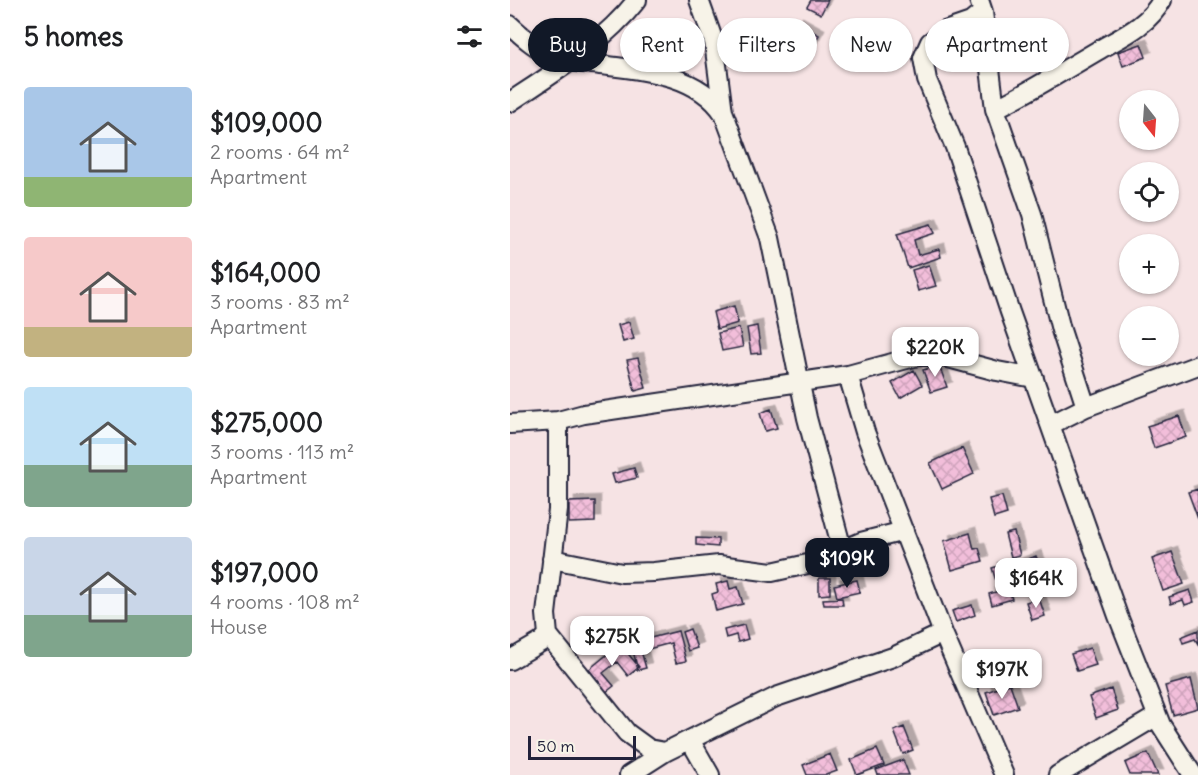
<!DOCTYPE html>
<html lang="en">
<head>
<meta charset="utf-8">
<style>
  :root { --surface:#fff; --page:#f2f2f2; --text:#202124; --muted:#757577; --accent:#111827 }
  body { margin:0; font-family:Delius,sans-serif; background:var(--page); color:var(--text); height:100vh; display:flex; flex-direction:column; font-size:22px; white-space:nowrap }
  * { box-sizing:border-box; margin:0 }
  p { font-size:20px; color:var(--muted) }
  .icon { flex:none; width:33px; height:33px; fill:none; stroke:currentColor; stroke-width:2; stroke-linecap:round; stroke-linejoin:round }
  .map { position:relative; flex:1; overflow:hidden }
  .sheet { display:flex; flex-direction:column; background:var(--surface); width:510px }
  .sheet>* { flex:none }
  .guide { position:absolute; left:18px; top:18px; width:570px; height:54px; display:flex; gap:12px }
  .needle { width:39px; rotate:163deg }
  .controls { position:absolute; left:609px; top:90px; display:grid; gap:12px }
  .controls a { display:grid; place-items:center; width:60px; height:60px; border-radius:50%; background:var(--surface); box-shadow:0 2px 4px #0004; font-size:30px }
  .scale { position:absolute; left:18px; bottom:15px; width:108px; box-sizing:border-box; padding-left:6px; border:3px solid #22223b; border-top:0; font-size:16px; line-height:21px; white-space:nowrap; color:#22223b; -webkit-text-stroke:4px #f7f3e8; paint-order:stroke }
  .price { position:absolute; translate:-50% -51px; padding:0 14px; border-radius:12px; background:#fff; color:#222; font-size:20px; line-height:39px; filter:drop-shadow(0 2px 3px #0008) }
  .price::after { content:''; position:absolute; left:50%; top:36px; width:18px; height:14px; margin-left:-9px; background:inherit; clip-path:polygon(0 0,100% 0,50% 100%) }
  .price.current { background:var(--accent); color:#fff }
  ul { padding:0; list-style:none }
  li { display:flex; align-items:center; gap:18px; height:150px; padding:0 24px }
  li span { display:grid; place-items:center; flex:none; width:168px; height:120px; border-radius:6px; color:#555 }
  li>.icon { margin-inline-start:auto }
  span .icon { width:72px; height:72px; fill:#fffc; stroke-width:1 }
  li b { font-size:26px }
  h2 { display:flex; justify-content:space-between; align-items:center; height:72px; padding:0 24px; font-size:26px }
  .tag { padding:0 21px; border-radius:27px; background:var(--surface); box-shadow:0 2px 4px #0004; font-size:21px; line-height:54px }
  .tag.current { background:var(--accent); color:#fff }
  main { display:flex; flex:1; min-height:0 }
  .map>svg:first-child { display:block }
  .building { fill:url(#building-cross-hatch); stroke:#22223b; stroke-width:1.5; filter:url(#shadow) }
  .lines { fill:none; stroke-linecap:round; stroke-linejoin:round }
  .minor-casing { stroke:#22223b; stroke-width:22 }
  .minor { stroke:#f7f3e8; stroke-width:18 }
</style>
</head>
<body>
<main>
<section class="sheet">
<h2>5 homes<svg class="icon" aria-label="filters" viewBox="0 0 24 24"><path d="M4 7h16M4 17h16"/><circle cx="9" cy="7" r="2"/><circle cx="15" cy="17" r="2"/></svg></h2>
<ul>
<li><span style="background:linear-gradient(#a9c7e8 75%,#8fb573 0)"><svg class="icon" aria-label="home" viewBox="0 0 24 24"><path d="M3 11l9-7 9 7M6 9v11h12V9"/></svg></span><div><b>$109,000</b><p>2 rooms · 64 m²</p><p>Apartment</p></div></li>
<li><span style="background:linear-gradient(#f6c9c9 75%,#c2b280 0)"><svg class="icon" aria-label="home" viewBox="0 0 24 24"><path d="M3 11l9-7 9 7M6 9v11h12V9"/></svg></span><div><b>$164,000</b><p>3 rooms · 83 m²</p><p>Apartment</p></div></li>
<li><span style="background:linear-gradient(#bfe0f5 65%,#7fa58c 0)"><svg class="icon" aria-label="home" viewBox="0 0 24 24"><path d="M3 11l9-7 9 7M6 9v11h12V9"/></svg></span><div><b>$275,000</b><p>3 rooms · 113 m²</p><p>Apartment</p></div></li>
<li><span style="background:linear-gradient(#c9d6e8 65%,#7fa58c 0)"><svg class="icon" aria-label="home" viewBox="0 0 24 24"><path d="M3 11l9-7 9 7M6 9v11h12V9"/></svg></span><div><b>$197,000</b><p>4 rooms · 108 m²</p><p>House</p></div></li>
</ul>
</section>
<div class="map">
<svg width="688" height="775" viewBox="0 0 688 775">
  <defs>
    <pattern id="building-cross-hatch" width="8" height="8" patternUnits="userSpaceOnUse" patternTransform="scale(1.5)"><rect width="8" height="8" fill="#f2beda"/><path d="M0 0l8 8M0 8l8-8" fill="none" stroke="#cfa3bc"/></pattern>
    <filter id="shadow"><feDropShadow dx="5.5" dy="-5.5" stdDeviation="0" flood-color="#0004"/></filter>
  </defs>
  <rect width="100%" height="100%" fill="#f6e3e4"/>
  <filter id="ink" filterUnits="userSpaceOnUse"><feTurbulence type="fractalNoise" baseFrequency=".0167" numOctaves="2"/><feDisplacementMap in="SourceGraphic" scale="12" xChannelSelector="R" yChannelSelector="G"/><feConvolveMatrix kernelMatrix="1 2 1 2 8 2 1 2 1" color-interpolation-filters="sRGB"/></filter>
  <g filter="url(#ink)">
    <!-- building -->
    <path class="building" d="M301,0H318L311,14L297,7Z
      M287,23L309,35L296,58L274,46Z
      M631,44L636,57L613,66L608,52Z
      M421,224L425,233L404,240L408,255L429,249L431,257L398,268L387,234Z
      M419,265L426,286L408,291L402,270Z
      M224,306L228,323L207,329L203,312Z
      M119,322L124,339L113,342L108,325Z
      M247,326L251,353L241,354L237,328Z
      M229,328L233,347L212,351L208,333Z
      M128,358L136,388L125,391L117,360Z
      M429,365L437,387L421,392L413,370Z
      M404,370L412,385L390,398L382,383Z
      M261,409L267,428L255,431L250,413Z
      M669,416L676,437L644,448L637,426Z
      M452,448L464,474L432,489L420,463Z
      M124,468L127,478L105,483L102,474Z
      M688,489V519L678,492Z
      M492,496L497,514L484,518L479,499Z
      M85,501V522L59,523V502Z
      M504,532L510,555L501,557L495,534Z
      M460,533L464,549L469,548L473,561L442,570L434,541Z
      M186,538L208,539V547L186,545Z
      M662,552L674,584L653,591L642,559Z
      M526,556L537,583L516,591L506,564Z
      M492,565L502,599L482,605L479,594L489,591L482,568Z
      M309,578H320V594L309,595Z
      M347,580L350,592L327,597L324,585Z
      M218,581L220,589L228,587L233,604L206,611L202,594L208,592L206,584Z
      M680,590L684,602L675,605L673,600L661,604L659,597Z
      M332,598L333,605H314L313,599Z
      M529,598L535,616L522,620L516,602Z
      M462,605L465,615L446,622L442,611Z
      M102,621L108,641L89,646L86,636L96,633L93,624Z
      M234,625L238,639L228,642L226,635L216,638L214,630Z
      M180,629L187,648L178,651L172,632Z
      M688,630V644L685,639L673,643L671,637Z
      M168,631L176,661L166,663L161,643L131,651L136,668L128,670L121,643Z
      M110,644L129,667L118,676L107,662L93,673L104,686L95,693L77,671Z
      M580,648L586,665L567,671L561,654Z
      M681,679L688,708L663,715L655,686Z
      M500,684L508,707L484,715L476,692Z
      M601,689L608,710L586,718L579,697Z
      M394,727L403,750L393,754L384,731Z
      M367,749L374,765L347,775L341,760Z
      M638,753L648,775H620L615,763Z
      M320,754L327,771L316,775H297L293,765Z
      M393,760L399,775H368L366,770Z"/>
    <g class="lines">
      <defs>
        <path id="minor" d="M189,0L204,42L213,112
          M469,0L473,12L485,109L522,214L551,330L576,407
          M473,12L461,22L435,31L420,42L413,58L417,80L445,147L500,312L608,616L651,725L683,775
          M0,25C15,39 29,51 49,58C62,63 76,63 90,65C133,70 188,74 214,114L260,238L297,418L332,549
          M0,102C45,72 93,43 127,0
          M485,109C521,91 553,71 587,51C611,37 638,26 652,0
          M338,375L355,432L433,633L494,775
          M48,421V510L36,614L38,635L117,733L139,749L155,752
          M0,424L48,421L74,414L338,375L408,356H431L487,371L524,378
          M542,424L576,407L688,365
          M42,559L112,573L144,572L209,565L262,572L302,563L351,542L394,531
          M0,660L31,642L38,635
          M180,740L200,775
          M119,775L155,752L266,697L383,657L433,633
          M548,775L647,716"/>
      </defs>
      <!-- minor casing -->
      <use href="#minor" class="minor-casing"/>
      <!-- minor -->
      <use href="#minor" class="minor"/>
    </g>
  </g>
</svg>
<div class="controls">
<a><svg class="needle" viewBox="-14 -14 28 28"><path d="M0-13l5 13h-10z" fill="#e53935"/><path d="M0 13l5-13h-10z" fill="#757577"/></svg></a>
<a><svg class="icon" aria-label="locate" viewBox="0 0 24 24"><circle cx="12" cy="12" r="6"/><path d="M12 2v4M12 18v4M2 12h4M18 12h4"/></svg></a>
<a>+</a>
<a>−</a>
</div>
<div class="scale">50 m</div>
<b class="price" style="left:425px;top:378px">$220K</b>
<b class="price current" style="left:337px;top:589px">$109K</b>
<b class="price" style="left:526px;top:609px">$164K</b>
<b class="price" style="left:102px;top:667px">$275K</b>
<b class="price" style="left:492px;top:700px">$197K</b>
<div class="guide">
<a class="tag current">Buy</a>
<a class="tag">Rent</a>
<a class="tag">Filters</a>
<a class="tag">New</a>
<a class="tag">Apartment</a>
</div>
</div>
</main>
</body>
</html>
